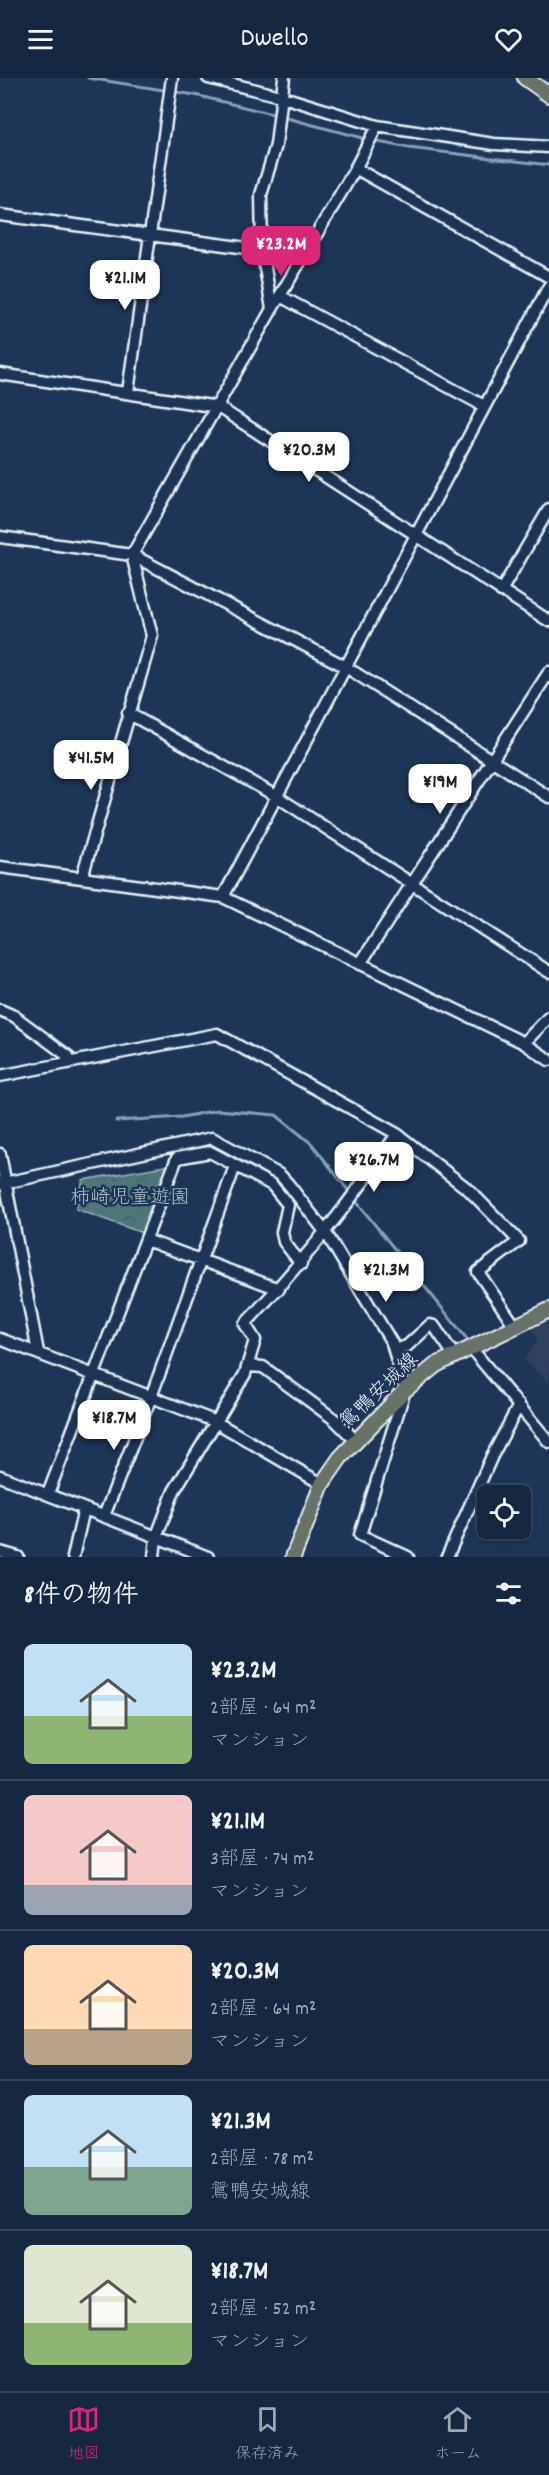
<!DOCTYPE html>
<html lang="ja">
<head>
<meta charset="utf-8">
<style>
  :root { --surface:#162841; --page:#1f3048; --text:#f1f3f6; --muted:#9ea6b1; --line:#35445a; --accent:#db2777 }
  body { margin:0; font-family:Dekko,"Klee One",sans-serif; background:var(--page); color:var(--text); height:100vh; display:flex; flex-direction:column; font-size:22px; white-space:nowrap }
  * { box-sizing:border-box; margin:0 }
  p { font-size:20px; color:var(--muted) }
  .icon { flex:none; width:33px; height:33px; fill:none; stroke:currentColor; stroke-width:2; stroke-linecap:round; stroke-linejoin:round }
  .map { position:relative; height:1479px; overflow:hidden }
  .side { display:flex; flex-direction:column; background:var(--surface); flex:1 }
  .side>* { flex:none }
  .tools { position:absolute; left:477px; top:1407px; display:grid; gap:12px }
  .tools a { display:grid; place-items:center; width:54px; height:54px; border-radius:9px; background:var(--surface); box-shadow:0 3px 9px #0003,0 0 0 2px var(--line); font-size:30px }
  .price { position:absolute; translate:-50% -51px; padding:0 14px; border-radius:12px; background:#fff; color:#222; font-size:20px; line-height:39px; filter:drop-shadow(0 2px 3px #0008) }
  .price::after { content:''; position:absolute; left:50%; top:36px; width:18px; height:14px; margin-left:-9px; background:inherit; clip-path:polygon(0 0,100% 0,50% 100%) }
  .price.current { background:var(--accent); color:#fff }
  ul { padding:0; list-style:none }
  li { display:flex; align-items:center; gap:18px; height:150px; padding:0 24px }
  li+li { border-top:2px solid var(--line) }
  li span { display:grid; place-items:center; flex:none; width:168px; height:120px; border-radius:9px; color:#555 }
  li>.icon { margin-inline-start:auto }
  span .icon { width:72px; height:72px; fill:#fffc; stroke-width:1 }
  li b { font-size:26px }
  h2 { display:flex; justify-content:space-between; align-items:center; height:72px; padding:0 24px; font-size:26px }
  header { display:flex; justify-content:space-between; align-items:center; height:78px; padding:0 24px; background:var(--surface); font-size:27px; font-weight:600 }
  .dock { display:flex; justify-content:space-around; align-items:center; height:84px; border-top:2px solid var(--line); background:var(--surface); font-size:16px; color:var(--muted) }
  .dock a { display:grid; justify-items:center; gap:3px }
  .dock .current { color:var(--accent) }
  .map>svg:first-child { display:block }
  .built { fill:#32415f }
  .forest { fill:url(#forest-crowns); stroke:#9bb4b9; stroke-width:1.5 }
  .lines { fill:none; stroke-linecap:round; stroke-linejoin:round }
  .stream { stroke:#86a2b8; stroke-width:3 }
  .minor-casing { stroke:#e8f1f8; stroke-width:15 }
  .major-casing { stroke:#e8f1f8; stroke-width:18 }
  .minor { stroke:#1d3557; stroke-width:10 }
  .major { stroke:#697266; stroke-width:14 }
  .labels { text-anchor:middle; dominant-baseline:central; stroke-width:5; stroke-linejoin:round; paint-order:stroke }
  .park-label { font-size:20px; fill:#aac0c6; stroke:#1d3557 }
  .street-label { font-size:20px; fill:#e8f1f8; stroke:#1d3557 }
</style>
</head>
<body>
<header><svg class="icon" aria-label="menu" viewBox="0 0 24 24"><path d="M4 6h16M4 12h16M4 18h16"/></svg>Dwello<svg class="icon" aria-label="heart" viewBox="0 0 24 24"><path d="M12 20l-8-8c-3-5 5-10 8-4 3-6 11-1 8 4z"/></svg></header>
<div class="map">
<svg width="549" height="1479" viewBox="0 0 549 1479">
  <defs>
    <pattern id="forest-crowns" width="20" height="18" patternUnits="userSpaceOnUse" patternTransform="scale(1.5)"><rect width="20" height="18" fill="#4e767a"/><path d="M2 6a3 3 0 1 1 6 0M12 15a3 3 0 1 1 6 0" fill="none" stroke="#4a5f62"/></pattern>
  </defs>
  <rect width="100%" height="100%" fill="#1d3557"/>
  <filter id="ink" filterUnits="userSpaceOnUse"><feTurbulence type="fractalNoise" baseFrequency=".0167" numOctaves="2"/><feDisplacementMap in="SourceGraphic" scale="12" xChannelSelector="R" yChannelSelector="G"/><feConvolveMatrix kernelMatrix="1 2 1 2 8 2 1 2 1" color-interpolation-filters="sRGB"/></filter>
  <g filter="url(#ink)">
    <!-- built -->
    <path class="built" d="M549,1243V1305L524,1282L538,1262L532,1251Z"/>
    <!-- forest -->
    <path class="forest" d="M171,1087L145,1156L76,1131L83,1102Z"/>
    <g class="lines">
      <!-- stream -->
      <path class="stream" d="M88,0L195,17L276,37
        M283,39L366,61
        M373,63L409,70L549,87
        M116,1043L182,1039L218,1032L276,1037L312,1066L351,1116
        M355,1122L471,1266"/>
      <defs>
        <path id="minor" d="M208,0L280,18L377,48L494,66L549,69
          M355,90L549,199
          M0,137L262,172
          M280,218L484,328
          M272,231L262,172L261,117L276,67L284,0
          M0,296L218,329L549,543
          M128,314L172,0
          M0,459L132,477L346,589L549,719
          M501,513L549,431
          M128,635L276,718L549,894
          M0,789L223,819L524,965L549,982
          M82,799L152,558L132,477L272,231L354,93L377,48
          M223,819L549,208
          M360,886L549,594
          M0,932L14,938L68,978V985
          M524,965L549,939
          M0,998L217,956L397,1056L469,1112L519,1163L478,1194L515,1248
          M0,1076L38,1274
          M0,1106L212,1060L280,1097L289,1107L326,1155L392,1265L405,1312L360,1457L408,1479
          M146,1162L279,1211
          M0,1261L214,1343L322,1406
          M470,1269L549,1364
          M394,1272L407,1268L430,1247L434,1248L454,1277
          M248,1288L263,1289L334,1341L356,1363
          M0,1398L208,1479
          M48,1416L177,1080L210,1074L272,1107L288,1127L282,1154L284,1164L301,1186
          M104,1438L151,1319L235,1088
          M0,1474L18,1479
          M73,1479L84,1431
          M154,1479L156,1460L174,1413L245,1296L255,1262L245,1246C302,1186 350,1125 397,1056
          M447,1479L492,1378L519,1327"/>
        <path id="major" d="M525,0L549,17
          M293,1479L322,1406L340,1380L405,1312L436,1287L549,1232"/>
      </defs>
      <!-- minor casing -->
      <use href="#minor" class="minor-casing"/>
      <!-- major casing -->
      <use href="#major" class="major-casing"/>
      <!-- minor -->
      <use href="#minor" class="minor"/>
      <!-- major -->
      <use href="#major" class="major"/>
    </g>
  </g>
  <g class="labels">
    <!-- park labels -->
    <g class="park-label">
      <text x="130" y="1121">柿崎児童遊園</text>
    </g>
    <!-- street labels -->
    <g class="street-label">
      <text transform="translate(380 1314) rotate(-44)">鴛鴨安城線</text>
    </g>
  </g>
</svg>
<div class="tools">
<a><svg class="icon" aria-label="locate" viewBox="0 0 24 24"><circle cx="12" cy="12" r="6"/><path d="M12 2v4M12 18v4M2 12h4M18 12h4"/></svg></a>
</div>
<b class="price current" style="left:281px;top:199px">¥23.2M</b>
<b class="price" style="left:125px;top:233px">¥21.1M</b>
<b class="price" style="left:309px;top:405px">¥20.3M</b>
<b class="price" style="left:91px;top:713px">¥41.5M</b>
<b class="price" style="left:440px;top:737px">¥19M</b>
<b class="price" style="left:374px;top:1115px">¥26.7M</b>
<b class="price" style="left:386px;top:1225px">¥21.3M</b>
<b class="price" style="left:114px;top:1373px">¥18.7M</b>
</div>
<section class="side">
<h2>8件の物件<svg class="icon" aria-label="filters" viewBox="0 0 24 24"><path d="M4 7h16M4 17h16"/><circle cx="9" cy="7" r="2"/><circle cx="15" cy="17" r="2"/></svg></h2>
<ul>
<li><span style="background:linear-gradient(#bfe0f5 60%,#8fb573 0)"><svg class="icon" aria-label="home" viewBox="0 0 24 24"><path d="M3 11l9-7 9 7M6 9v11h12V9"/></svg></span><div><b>¥23.2M</b><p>2部屋 · 64 m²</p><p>マンション</p></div></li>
<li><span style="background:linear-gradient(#f6c9c9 75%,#9aa5b1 0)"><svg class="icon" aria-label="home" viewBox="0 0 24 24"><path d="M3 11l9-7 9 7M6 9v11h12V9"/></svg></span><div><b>¥21.1M</b><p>3部屋 · 74 m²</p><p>マンション</p></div></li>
<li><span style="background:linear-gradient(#ffd9b3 70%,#b9a48a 0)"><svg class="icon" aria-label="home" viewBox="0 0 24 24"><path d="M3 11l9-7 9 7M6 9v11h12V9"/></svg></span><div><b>¥20.3M</b><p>2部屋 · 64 m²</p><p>マンション</p></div></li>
<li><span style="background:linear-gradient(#bfe0f5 60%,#7fa58c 0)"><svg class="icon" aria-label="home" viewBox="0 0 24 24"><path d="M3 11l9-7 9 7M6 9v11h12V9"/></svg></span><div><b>¥21.3M</b><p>2部屋 · 78 m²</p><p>鴛鴨安城線</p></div></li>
<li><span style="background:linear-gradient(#dfe7d0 65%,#8fb573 0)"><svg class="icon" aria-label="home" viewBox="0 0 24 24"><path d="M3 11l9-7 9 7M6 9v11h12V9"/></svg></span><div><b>¥18.7M</b><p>2部屋 · 52 m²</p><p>マンション</p></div></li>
</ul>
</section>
<nav class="dock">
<a class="current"><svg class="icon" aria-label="map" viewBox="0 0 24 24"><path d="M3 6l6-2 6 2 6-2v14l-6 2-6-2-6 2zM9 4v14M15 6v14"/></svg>地図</a>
<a><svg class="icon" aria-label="saved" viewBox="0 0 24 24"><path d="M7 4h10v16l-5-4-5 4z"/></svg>保存済み</a>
<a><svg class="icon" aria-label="home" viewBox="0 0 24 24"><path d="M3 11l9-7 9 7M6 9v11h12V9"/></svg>ホーム</a>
</nav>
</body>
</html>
